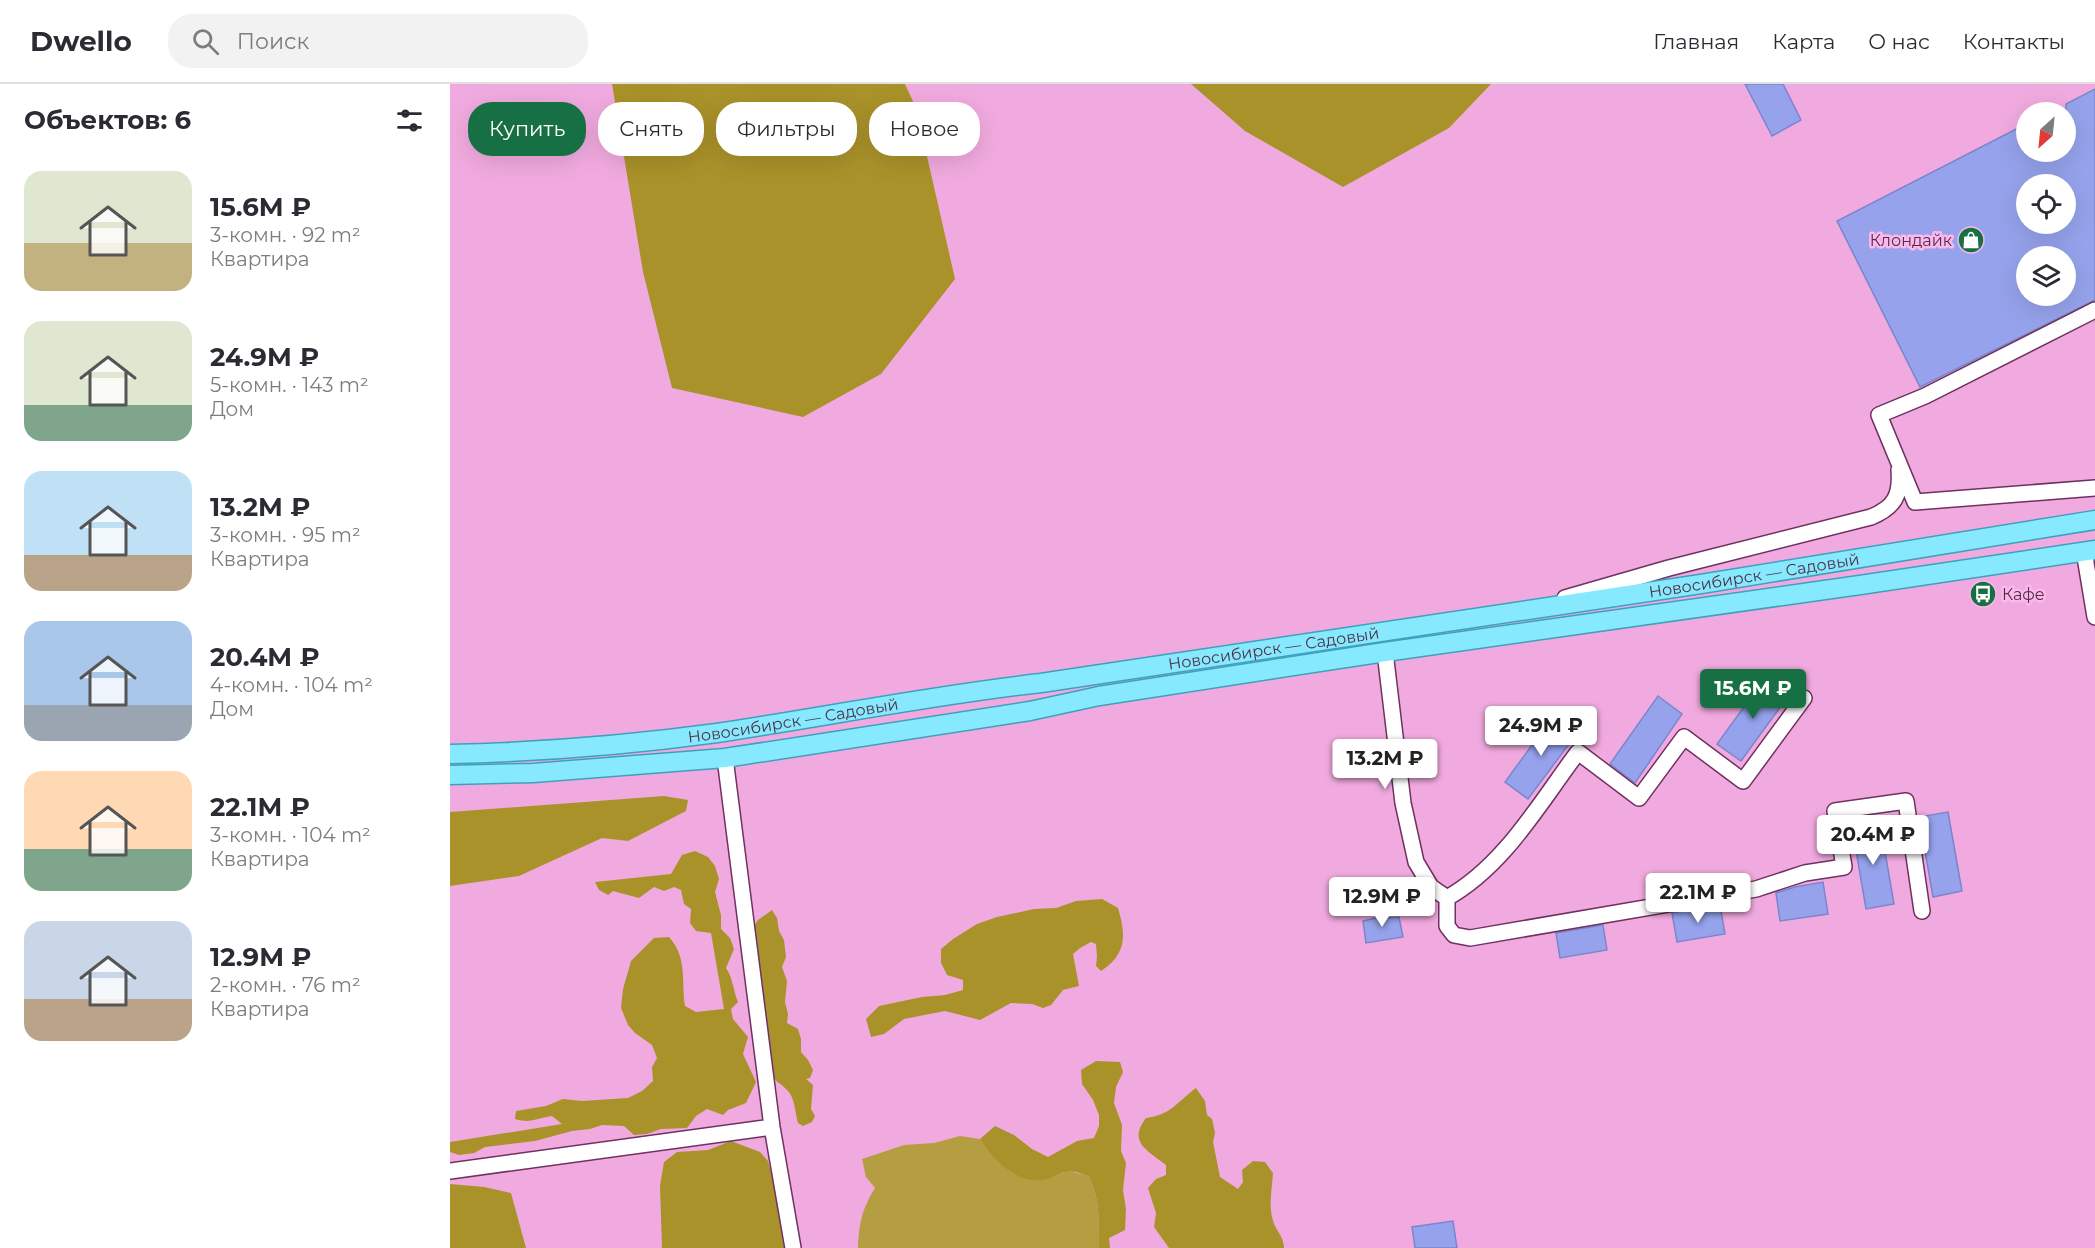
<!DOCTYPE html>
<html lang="ru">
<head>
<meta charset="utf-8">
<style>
  :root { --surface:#fff; --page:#f2f2f3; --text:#2b2b33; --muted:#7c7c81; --line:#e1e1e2; --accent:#177044 }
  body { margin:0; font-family:Montserrat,sans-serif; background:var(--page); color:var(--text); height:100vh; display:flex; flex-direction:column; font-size:22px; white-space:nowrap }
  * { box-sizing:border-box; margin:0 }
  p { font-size:20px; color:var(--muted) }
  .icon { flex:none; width:33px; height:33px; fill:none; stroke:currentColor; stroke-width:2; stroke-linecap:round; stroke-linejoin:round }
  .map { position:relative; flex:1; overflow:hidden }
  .side { display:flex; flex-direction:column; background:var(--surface); width:450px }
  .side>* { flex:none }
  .top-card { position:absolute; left:18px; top:18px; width:570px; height:54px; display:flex; gap:12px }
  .needle { width:39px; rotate:207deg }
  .buttons { position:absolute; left:1566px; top:18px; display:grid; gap:12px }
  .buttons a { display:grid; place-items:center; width:60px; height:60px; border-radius:50%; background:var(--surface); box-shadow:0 6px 24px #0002; font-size:30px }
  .price { position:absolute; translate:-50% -51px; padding:0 14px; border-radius:6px; background:#fff; color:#222; font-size:20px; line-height:39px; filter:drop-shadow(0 2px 3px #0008) }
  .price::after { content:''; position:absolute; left:50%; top:36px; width:18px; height:14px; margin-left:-9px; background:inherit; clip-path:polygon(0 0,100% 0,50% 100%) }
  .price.selected { background:var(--accent); color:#fff }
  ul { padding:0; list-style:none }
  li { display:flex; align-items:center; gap:18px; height:150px; padding:0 24px }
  li span { display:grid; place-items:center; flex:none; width:168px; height:120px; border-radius:18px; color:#555 }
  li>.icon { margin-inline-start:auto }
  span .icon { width:72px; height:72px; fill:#fffc; stroke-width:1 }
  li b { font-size:26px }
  h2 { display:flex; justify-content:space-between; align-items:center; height:72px; padding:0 24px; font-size:26px }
  .chip { padding:0 21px; border-radius:24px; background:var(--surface); box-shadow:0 6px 24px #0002; font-size:21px; line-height:54px }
  .chip.selected { background:var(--accent); color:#fff }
  header { display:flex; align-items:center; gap:36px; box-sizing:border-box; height:84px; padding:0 30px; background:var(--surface); border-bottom:2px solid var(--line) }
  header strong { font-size:28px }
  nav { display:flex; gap:33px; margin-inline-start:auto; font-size:21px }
  .search { width:420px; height:54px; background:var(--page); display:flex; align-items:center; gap:15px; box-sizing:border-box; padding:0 21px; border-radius:24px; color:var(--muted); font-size:22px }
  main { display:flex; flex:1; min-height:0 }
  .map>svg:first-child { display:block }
  .green { fill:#b59e41 }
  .forest { fill:#aa922a }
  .building { fill:#96a3ec; stroke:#7a85cc; stroke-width:1.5; fill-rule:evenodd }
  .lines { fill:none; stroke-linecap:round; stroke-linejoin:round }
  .minor-casing { stroke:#6e3161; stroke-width:18 }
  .major-casing { stroke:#3fa0bd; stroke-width:21 }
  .minor { stroke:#fff; stroke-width:15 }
  .major { stroke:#87e9fe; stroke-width:18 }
  .labels { text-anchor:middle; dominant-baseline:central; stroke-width:5; stroke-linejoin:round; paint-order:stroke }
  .poi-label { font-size:16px; fill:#4e3147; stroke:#feb7ec; text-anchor:end }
  .street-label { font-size:16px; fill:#4e3147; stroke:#feb7ec }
</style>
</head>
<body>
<header>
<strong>Dwello</strong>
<div class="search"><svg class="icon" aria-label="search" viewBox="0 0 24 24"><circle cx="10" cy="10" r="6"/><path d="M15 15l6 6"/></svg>Поиск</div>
<nav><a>Главная</a><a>Карта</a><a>О нас</a><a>Контакты</a></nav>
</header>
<main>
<section class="side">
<h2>Объектов: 6<svg class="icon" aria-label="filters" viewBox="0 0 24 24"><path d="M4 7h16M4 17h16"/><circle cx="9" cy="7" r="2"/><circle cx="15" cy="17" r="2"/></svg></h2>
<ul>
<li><span style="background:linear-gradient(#dfe7d0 60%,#c2b280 0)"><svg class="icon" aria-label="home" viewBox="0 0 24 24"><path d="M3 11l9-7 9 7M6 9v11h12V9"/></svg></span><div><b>15.6M ₽</b><p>3-комн. · 92 m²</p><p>Квартира</p></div></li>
<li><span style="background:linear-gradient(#dfe7d0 70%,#7fa58c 0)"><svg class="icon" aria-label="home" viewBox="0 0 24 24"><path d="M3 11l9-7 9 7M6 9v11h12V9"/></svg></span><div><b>24.9M ₽</b><p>5-комн. · 143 m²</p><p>Дом</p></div></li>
<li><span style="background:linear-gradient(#bfe0f5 70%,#b9a48a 0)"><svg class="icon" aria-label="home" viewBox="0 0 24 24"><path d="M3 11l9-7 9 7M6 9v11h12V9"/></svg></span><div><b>13.2M ₽</b><p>3-комн. · 95 m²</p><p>Квартира</p></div></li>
<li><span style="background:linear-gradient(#a9c7e8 70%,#9aa5b1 0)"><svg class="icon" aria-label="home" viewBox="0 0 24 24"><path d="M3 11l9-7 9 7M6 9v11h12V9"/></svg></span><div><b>20.4M ₽</b><p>4-комн. · 104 m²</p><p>Дом</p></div></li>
<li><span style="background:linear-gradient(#ffd9b3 65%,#7fa58c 0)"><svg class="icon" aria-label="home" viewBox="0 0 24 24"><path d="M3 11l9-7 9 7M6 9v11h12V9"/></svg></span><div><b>22.1M ₽</b><p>3-комн. · 104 m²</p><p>Квартира</p></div></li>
<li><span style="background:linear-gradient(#c9d6e8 65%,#b9a48a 0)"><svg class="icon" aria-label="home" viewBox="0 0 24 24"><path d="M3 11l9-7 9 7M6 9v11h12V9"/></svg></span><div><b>12.9M ₽</b><p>2-комн. · 76 m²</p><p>Квартира</p></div></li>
</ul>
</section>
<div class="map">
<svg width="1645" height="1164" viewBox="0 0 1645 1164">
  <rect width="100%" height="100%" fill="#f1aadf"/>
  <!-- green -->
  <path class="green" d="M510,1052L530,1055C550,1085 562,1086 595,1096L618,1087L639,1092C650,1115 649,1139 649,1164H408C409,1139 412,1125 425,1104L416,1093L412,1075L454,1061L484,1059Z"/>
  <!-- forest -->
  <path class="forest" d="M162,0H455L466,24L505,195L431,290L353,333L222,304L193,188Z
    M741,0H1041L999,44L893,103L795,47Z
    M214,712L238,716L236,727L178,757L152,754L69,792L0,802V728Z
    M245,767L258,773L265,782L269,795L265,808L271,831V845L280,854L284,865L276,884C283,894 283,906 288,918L281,925L283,935L298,953L293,970L306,998L296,1019L278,1026L273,1031L257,1025L246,1032L237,1044L211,1045L197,1050L184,1051L174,1042L152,1041L140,1045L122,1047L85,1057L35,1063L24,1069L9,1071L0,1068V1058L112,1040L102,1032C86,1034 81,1040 65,1035L66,1027L96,1022L113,1015L132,1017L178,1014L192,1007L203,997L202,983L207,974L202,961L185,949L178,941L171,924L173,905L181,877L204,854L219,853C238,874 231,897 235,922L246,928L274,925L261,849L246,847L240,839L241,825L234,820L231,806L224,803L214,807L204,803L189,814L163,807L158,811L149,806L145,798L221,790L232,771Z
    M652,815L668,824C676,851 677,870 651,887L646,882L647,873L646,860L641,858L630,864L623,870L629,902L613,906L601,921L593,924L582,920L561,919L530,936L495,927L454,935L434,950L421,953L416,935L429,922L472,913L495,911L513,906V896L497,891L491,879V865L503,855L527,840L547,833L584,825L606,824L626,817Z
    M322,826L327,834L329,847L334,856L336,873L332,883L337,897L335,918L338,930L337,939L348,945L351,955V968L358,976L363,986L360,994L356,995L363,1001L361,1025L365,1032L362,1038L353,1042L348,1039C345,1029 345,1013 337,1006C329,997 326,1000 321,988L299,849L308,836Z
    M646,977L670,978L673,988L666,1003L664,1019L672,1041L671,1067L676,1079L673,1106L676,1125L675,1146L659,1154L660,1164H649C649,1139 650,1115 639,1092C632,1090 623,1086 616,1088C609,1089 602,1095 594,1096C567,1100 543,1076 530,1055L545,1042L564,1051L582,1065L598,1073L627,1057L644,1054L649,1042V1031L643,1016L632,1000L631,986Z
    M746,1004L755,1017L757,1031L762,1035L765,1049L763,1058L770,1093L788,1105L793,1098L792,1086L803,1077L815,1078L823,1089C822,1104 819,1119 822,1133C824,1145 834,1152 834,1164H719L704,1143L706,1129L698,1104L706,1095L716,1091V1081C699,1067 677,1059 696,1034C721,1031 727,1018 746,1004Z
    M281,1057L310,1068L318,1077L328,1114L336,1164H212L210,1102L214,1078L227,1068L258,1066Z
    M0,1100L34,1103L61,1109L76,1164H0Z"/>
  <!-- building -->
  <path class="building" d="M1295,0H1333L1351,36L1322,52Z
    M1645,5V216L1470,303L1387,137L1576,40V68H1616V20ZM1576,100H1616V140H1576ZM1576,172H1616V212H1576Z
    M1315,594L1339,611L1291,677L1267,660Z
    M1208,612L1232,630L1185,699L1160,680Z
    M1104,631L1128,648L1078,715L1055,698Z
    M1498,728L1512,807L1483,813L1469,733Z
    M1430,739L1444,820L1416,825L1402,743Z
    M1373,798L1378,830L1330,837L1326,809L1345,803Z
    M1270,821L1275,850L1227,858L1222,829Z
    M935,827L937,834L949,833L953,853L916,859L913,837L926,834L925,828Z
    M1153,841L1157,866L1110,874L1106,849Z
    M1003,1137L1007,1164H965L962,1143Z"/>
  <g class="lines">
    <defs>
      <path id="minor" d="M1645,226L1475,312L1429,331L1465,418L1645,404
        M1634,467L1645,533
        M1115,514L1219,484L1421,433C1445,423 1451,411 1449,386
        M935,568L953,719L966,778L981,803L997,814
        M275,674L322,1043L343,1164
        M997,814V842L1004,851L1020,854L1306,805L1355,789L1394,783L1385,727L1456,717L1472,827
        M997,814C1054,782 1089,720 1128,668L1189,714L1234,653L1293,697L1354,614
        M0,1087L322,1043"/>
      <g id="major">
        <path id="s1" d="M0,670C90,668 178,661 267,649C375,633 482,611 591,599L1251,500L1645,436"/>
        <path d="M0,691L83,689L275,674L580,627L649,612L935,568L1410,501L1645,466"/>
      </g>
    </defs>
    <!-- minor casing -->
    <use href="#minor" class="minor-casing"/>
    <!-- major casing -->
    <use href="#major" class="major-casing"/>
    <!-- minor -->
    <use href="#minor" class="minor"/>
    <!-- major -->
    <use href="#major" class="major"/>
  </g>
  <!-- icons -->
  <defs>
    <symbol id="shop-disc" viewBox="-11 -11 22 22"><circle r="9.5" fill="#177044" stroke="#feb7ec"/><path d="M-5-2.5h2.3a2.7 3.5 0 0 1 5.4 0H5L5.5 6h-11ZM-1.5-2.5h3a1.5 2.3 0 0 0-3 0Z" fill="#fff"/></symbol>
    <symbol id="bus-disc" viewBox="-11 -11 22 22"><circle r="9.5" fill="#177044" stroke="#feb7ec"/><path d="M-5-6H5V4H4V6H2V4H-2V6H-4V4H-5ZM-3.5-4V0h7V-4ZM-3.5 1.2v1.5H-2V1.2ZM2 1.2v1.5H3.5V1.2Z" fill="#fff"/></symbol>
  </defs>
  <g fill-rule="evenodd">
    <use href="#shop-disc" x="1506" y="141" width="30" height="30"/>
    <use href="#bus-disc" x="1518" y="495" width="30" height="30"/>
  </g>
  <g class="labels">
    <!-- poi labels -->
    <g class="poi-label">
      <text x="1502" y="156">Клондайк</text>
      <text x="1552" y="510" text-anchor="start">Кафе</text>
    </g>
    <!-- street labels -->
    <g class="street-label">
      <text stroke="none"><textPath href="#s1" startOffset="1317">Новосибирск — Садовый</textPath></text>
      <text stroke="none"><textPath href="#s1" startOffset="831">Новосибирск — Садовый</textPath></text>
      <text stroke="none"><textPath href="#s1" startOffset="345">Новосибирск — Садовый</textPath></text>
    </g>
  </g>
</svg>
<div class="buttons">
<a><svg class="needle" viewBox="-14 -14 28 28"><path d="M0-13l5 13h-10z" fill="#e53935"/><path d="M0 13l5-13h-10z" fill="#7c7c81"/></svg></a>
<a><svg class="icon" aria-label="locate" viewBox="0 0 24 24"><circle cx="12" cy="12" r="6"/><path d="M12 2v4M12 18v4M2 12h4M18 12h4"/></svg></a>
<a><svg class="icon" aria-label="layers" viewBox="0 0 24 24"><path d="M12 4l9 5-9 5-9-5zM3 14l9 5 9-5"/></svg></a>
</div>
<b class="price selected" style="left:1303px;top:636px">15.6M ₽</b>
<b class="price" style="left:1091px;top:673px">24.9M ₽</b>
<b class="price" style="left:935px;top:706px">13.2M ₽</b>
<b class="price" style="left:1423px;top:782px">20.4M ₽</b>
<b class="price" style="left:1248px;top:840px">22.1M ₽</b>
<b class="price" style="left:932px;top:844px">12.9M ₽</b>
<div class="top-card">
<a class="chip selected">Купить</a>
<a class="chip">Снять</a>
<a class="chip">Фильтры</a>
<a class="chip">Новое</a>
</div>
</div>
</main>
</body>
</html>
